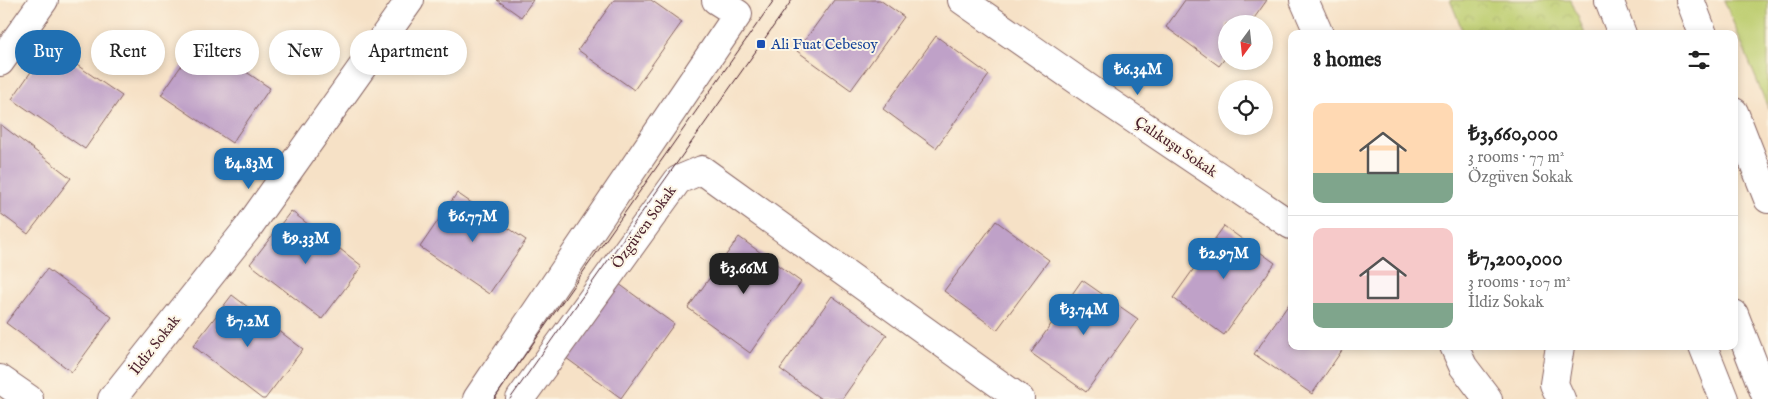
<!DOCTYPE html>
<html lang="en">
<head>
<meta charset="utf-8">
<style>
  :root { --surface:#fff; --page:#f2f2f2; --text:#222; --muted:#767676; --line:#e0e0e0; --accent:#1f6fb2 }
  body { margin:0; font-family:"IM FELL English",serif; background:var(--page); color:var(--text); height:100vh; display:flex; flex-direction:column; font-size:19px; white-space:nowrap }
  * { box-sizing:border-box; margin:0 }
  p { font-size:16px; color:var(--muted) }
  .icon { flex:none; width:28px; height:28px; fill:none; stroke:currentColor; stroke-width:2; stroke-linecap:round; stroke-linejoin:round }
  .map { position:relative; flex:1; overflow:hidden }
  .details { position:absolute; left:1288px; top:30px; width:450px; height:320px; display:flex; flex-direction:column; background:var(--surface); border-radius:10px; box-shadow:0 2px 8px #0003 }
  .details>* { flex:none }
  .top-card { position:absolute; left:15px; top:30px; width:475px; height:45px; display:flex; gap:10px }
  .needle { width:32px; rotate:195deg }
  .buttons { position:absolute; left:1218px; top:15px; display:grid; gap:10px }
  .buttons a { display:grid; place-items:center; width:55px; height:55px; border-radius:50%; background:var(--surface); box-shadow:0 2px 8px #0003; font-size:25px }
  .price { position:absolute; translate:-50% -42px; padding:0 11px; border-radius:10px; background:var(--accent); color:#fff; font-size:16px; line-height:32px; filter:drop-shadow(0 1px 2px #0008) }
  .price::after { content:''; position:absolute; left:50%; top:30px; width:15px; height:11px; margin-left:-8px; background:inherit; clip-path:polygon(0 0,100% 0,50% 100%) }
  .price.on { background:#222; color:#fff }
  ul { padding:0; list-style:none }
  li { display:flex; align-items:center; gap:15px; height:125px; padding:0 25px }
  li+li { border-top:1px solid var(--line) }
  li span { display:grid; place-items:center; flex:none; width:140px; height:100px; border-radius:10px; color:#555 }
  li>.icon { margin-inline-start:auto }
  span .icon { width:60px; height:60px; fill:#fffc; stroke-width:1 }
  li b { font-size:21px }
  h2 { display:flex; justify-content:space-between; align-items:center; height:60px; padding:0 25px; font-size:21px }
  .tag { padding:0 18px; border-radius:22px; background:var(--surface); box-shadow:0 2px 8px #0003; font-size:18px; line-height:45px }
  .tag.on { background:var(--accent); color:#fff }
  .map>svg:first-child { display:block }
  .grass { fill:#bece71; stroke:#84764e }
  .park { fill:url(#park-crowns); stroke:#84764e }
  .building { fill:#bfa1c8 }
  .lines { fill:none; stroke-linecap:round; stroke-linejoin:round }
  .minor-casing { stroke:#866361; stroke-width:30 }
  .highway-casing { stroke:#866361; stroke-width:30 }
  .minor { stroke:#fff; stroke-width:28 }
  .highway { stroke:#fff; stroke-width:28 }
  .tram { stroke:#4a1f2b; stroke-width:1 }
  .transit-dot { fill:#1a4fb4; stroke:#fcf5e5; stroke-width:2 }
  .labels { text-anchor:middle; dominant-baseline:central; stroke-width:4; stroke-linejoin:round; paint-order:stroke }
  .transit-label { font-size:15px; fill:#164399; stroke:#fcf5e5; text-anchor:start }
  .street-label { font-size:15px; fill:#4a1f2b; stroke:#fcf5e5 }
</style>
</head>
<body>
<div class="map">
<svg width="1768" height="399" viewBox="0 0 1768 399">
  <defs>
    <pattern id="park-crowns" width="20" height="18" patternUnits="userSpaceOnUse" patternTransform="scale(1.25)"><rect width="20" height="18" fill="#bece71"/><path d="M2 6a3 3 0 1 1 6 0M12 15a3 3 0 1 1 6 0" fill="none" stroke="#a5b062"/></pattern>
  </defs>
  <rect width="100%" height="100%" fill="#fcf5e5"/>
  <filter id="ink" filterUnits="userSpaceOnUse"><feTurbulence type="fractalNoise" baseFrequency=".02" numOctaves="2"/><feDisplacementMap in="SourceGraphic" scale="10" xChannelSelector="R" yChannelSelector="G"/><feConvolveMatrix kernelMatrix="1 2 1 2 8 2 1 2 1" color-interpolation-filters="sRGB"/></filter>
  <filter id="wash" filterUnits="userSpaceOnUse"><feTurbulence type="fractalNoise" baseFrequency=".0096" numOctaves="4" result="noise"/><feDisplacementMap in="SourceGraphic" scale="20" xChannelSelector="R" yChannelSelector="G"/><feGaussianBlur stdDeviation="1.12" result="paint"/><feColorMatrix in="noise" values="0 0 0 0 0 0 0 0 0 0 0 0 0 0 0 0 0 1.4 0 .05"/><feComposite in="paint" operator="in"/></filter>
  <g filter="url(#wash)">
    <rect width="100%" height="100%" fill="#f6e1c6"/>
    <!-- grass -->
    <path class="grass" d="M1724,0H1768V108Z"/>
    <!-- park -->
    <path class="park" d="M1450,0H1571L1585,34H1464Z"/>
    <g id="blocks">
      <!-- building -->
      <path class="building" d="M497,0H533L521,17Z
        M614,0H651L682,22L634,90L578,50Z
        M834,0H880L904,17L851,90L797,51Z
        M1185,0H1267L1250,24H1226V57L1219,66L1166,27Z
        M936,36L989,75L936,148L883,109Z
        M199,40L270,88L232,143L161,95Z
        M49,46L122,96L85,149L12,99Z
        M0,124L71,178L28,234L0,213Z
        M457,193L526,240L489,294L420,247Z
        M291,211L362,266L322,319L250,264Z
        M996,221L1049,260L997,330L944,291Z
        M1224,226L1275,263L1224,335L1173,298Z
        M739,237L801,282L750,353L688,308Z
        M47,269L112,317L72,372L6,323Z
        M1082,280L1138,319L1086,392L1031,353Z
        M615,281L674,324L621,398L562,355Z
        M232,295L303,349L265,399H262L193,346Z
        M832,296L887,335L842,399H821L780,369Z
        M1291,301V346H1345L1312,394L1254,354Z"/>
    </g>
  </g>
  <g filter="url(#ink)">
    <use href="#blocks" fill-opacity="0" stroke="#866361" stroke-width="1"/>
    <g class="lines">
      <defs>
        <path id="minor" d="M962,0L1110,103L1291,225
          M1304,0L1319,34
          M0,62L44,0
          M1454,346L1463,366L1488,399
          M0,379L29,399
          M112,399L247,229L410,0
          M477,399L738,14L716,0
          M520,399L678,180L702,170L1020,399"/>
        <path id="highway" d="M1609,0L1622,34
          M1690,0L1703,34
          M1734,112L1768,199
          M1734,314L1767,399
          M1560,346L1554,384L1561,399
          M1703,346L1724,399"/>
      </defs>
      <!-- minor casing -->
      <use href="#minor" class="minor-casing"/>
      <!-- highway casing -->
      <use href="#highway" class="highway-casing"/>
      <!-- minor -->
      <use href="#minor" class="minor"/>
      <!-- highway -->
      <use href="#highway" class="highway"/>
      <!-- tram -->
      <path class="tram" d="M494,399L774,0
        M510,399L792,0"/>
    </g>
  </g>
  <!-- markers -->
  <rect class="transit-dot" x="756" y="39" width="10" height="10" rx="2.5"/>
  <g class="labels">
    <!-- transit labels -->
    <g class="transit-label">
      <text x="771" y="44">Ali Fuat Cebesoy</text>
    </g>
    <!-- street labels -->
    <g class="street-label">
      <text transform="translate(1176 147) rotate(34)">Çalıkuşu Sokak</text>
      <text transform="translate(644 227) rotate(-54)">Özgüven Sokak</text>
      <text transform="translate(155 345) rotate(-52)">İldiz Sokak</text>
    </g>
  </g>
</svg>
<div class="buttons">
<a><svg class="needle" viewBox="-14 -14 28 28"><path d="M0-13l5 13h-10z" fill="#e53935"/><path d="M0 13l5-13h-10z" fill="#767676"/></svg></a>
<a><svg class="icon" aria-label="locate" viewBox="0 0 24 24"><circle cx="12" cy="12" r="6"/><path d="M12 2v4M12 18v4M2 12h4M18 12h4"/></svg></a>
</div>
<b class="price" style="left:1138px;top:96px">₺6.34M</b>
<b class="price" style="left:249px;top:190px">₺4.83M</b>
<b class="price" style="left:473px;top:243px">₺6.77M</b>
<b class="price" style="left:306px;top:265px">₺9.33M</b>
<b class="price" style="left:1224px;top:280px">₺2.97M</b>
<b class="price on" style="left:744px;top:295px">₺3.66M</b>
<b class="price" style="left:1084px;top:336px">₺3.74M</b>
<b class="price" style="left:248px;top:348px">₺7.2M</b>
<div class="top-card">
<a class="tag on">Buy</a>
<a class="tag">Rent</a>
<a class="tag">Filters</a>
<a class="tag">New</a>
<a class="tag">Apartment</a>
</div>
<section class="details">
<h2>8 homes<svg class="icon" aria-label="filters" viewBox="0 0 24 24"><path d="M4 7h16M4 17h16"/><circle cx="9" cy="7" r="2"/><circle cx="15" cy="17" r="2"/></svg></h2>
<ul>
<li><span style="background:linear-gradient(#ffd9b3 70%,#7fa58c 0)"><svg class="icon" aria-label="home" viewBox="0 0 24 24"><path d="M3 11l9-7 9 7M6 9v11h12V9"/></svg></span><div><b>₺3,660,000</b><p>3 rooms · 77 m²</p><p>Özgüven Sokak</p></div></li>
<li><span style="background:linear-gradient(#f6c9c9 75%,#7fa58c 0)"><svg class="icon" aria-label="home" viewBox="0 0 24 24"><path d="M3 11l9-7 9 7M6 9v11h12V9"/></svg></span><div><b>₺7,200,000</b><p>3 rooms · 107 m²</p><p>İldiz Sokak</p></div></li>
</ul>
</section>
</div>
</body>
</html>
